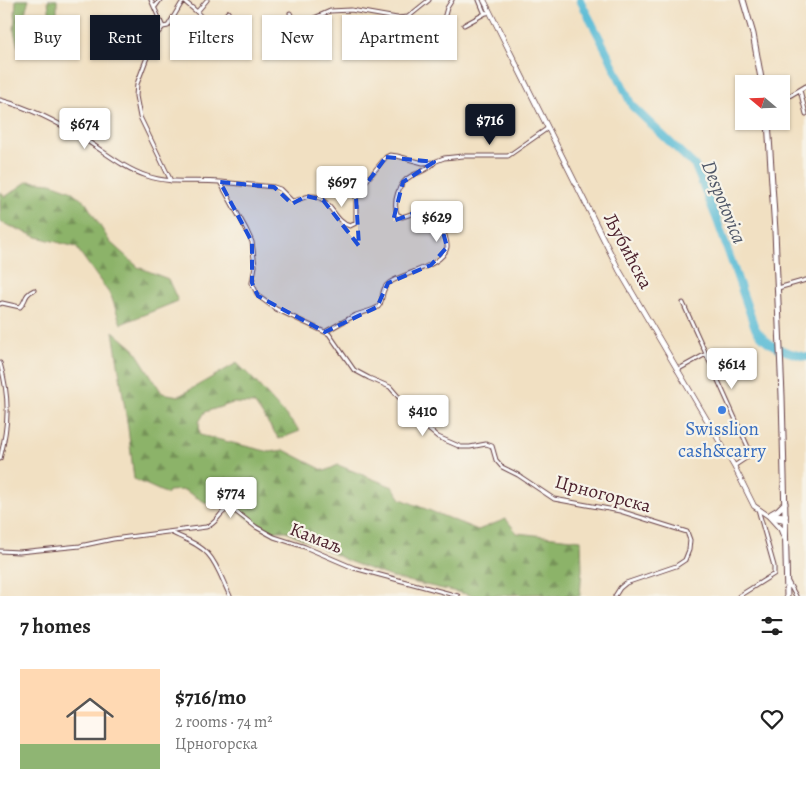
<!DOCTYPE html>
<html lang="en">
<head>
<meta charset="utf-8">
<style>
  :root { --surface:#fff; --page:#f2f2f2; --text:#222; --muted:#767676; --line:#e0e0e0; --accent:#111827 }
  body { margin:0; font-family:Alegreya,serif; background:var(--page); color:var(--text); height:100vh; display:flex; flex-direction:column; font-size:19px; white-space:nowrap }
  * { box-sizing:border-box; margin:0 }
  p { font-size:16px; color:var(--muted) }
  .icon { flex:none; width:28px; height:28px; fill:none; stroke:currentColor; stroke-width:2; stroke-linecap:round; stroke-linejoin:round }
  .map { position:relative; height:596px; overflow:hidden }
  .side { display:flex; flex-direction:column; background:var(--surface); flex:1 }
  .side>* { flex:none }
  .top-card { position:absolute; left:15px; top:15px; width:500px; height:45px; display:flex; gap:10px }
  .needle { width:32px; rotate:289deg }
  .tools { position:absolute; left:735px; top:75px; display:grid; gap:10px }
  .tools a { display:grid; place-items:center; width:55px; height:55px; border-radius:0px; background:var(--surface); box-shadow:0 1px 4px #0004; font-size:25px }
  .price { position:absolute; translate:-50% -42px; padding:0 11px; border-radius:5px; background:#fff; color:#222; font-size:16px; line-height:32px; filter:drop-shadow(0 1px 2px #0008) }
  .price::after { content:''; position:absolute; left:50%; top:30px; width:15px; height:11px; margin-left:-8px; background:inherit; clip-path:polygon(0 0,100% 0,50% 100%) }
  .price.on { background:var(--accent); color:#fff }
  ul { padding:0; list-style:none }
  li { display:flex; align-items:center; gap:15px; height:125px; padding:0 20px }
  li+li { border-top:1px solid var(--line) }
  li span { display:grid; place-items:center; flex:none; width:140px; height:100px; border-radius:0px; color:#555 }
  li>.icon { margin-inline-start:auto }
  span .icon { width:60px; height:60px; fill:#fffc; stroke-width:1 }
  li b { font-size:21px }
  h2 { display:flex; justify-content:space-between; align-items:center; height:60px; padding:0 20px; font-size:21px }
  .pill { padding:0 18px; border-radius:0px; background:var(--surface); box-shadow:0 1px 4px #0004; font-size:18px; line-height:45px }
  .pill.on { background:var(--accent); color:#fff }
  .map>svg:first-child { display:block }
  .forest { fill:url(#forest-firs); stroke:#6b694a }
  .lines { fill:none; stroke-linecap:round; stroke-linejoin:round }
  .river { stroke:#58bbd6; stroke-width:8 }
  .street-casing { stroke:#633c42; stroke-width:5 }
  .secondary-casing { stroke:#633c42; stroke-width:6 }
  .primary-casing { stroke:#633c42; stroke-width:7 }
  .street { stroke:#fff; stroke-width:3 }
  .secondary { stroke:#fff; stroke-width:4.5 }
  .primary { stroke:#fff; stroke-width:5 }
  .marked { fill:#1d4ed8; fill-opacity:0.2; stroke:#1d4ed8; stroke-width:4; stroke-dasharray:10 6; stroke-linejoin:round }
  .shop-dot { fill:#3f7fe0; stroke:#f7f3e8; stroke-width:2 }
  .labels { text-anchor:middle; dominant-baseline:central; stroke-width:4.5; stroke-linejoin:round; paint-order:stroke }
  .street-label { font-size:19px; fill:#4a1f2b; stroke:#f7f3e8 }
  .shop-label { font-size:19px; fill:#366cbe; stroke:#f7f3e8 }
  .water-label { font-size:20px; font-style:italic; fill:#4f5667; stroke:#f7f3e8 }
</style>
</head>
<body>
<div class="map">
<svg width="806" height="596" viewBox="0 0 806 596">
  <defs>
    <pattern id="forest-firs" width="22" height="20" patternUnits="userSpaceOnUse" patternTransform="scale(1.25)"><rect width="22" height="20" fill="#8cb369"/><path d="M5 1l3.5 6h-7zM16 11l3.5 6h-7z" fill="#749157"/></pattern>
  </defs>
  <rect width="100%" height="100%" fill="#f7f3e8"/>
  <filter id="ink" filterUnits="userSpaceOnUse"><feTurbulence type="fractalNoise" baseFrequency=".02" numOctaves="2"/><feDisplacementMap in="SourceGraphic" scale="10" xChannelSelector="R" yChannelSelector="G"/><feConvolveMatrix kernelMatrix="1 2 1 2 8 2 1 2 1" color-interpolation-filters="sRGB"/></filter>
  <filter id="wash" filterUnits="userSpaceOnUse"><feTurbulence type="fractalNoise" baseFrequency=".0096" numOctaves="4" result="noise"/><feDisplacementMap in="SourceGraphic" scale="20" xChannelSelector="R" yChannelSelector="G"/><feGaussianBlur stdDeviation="1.12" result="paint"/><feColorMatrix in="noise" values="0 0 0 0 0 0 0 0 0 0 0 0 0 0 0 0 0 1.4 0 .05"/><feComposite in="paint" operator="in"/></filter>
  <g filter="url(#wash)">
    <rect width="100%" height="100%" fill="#f1e0c2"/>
    <!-- forest -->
    <path class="forest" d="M16,0H29C22,16 25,33 18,47L14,31Z
      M48,0H57V21L54,22L50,19Z
      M28,181L51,183L70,190L86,203L110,242L138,267L168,279L178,301L121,324L111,296L76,247L37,237L0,222V191L5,197Z
      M113,331L134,349L162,393L179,396L237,363L253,379L300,431L279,439L255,404L233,403L205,412L199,422L200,435L270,452L284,450L325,471L338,465L393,487L401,499L478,530L506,519L517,533L581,540L582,569L580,596H550L539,594L475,596L394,578L348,561L286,531H268L226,504L215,508L184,490L168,491L167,494L134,479L128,428Z"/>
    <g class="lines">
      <!-- river -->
      <path class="river" d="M580,0L608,54L632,106L695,166L717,220L755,328C767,347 785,352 806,357"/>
    </g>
  </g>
  <g filter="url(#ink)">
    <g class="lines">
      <defs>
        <path id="street" d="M151,0L163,27
          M479,0L484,12L487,13
          M155,7L160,0
          M197,12L212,30L228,12
          M290,13L296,26L330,11L351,10L397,18L408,17L429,0
          M464,25L486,13
          M441,29L447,8L452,0
          M800,90L806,114
          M0,100C30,108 58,122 84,139C105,152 123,168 147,176C170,184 196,180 220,182L246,229L252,242L255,266L252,283L258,296L276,309L329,334L354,370L369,378L390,387L421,423L438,437L461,447H470L486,444L492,446L496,460L502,467L518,475L554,499L620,511L687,532L690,540L689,550L685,560L676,566L626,583L620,588L615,596
          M781,101L806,86
          M171,181L140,117L136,96L137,84L152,44L156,35L163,27L168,26L181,4L184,1L197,12L207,0
          M220,182L274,187L280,189L292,201C299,201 304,196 311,196C331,196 333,222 350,226L356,223V198L362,186L386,157L390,155L397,156L423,163L434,162L444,158L463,156H508L548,128
          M778,288L806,280
          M683,303L749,449V456L734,466
          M0,304L2,303L20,307C27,301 23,295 34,290
          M325,332C335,326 346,320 356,315C363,312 372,311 378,307C384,302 380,289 389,283C403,273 444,266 447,247C448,241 441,224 439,217L424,210L402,217L397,214C393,202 398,183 411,176C421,171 425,172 434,163
          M0,363C10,398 9,423 0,459
          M677,370L706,354
          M170,532C182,538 198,543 208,554C218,565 223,582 230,596
          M0,551L19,552L80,546L113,539L206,527C218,524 219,510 231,508L256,527L274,537L305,547L354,568L458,596
          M788,582L796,596
          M739,596L774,574V566L758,509"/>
        <path id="secondary" d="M484,0L619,270L734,466L754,506L770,517L786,520
          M771,514L786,516"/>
        <path id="primary" d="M743,0L753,34L762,84
          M768,121L775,231L782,396L787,596
          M771,514L778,510L785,503
          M770,517L781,529L785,539"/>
      </defs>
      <!-- street casing -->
      <use href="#street" class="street-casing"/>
      <!-- secondary casing -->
      <use href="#secondary" class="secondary-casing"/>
      <!-- primary casing -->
      <use href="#primary" class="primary-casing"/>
      <!-- street -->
      <use href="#street" class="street"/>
      <!-- secondary -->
      <use href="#secondary" class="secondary"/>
      <!-- primary -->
      <use href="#primary" class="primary"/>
    </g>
  </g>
  <!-- marked area -->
  <path class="marked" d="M386,157L434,162L403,182L393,221L417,212H431L439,217L447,247L431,265L388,283L377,307L325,332L258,296L252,283V242L220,182L274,187L292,204L306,196L323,200L359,246L356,198Z"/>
  <!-- markers -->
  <circle class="shop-dot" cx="722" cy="410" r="5"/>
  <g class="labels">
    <!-- street labels -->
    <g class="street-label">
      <text transform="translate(628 251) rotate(62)">Љубићска</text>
      <text transform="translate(603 494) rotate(15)">Црногорска</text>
      <text transform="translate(316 538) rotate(21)">Камаљ</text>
    </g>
    <!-- shop labels -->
    <g class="shop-label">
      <text x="722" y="429">Swisslion<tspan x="722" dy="22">cash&amp;carry</tspan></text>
    </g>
    <!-- water labels -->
    <g class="water-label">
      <text transform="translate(724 202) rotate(68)">Despotovica</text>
    </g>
  </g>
</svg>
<div class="tools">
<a><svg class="needle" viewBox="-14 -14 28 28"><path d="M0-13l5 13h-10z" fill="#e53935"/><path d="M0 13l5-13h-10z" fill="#767676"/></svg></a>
</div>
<b class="price on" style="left:490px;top:146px">$716</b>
<b class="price" style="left:85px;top:150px">$674</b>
<b class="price" style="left:342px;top:208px">$697</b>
<b class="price" style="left:437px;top:243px">$629</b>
<b class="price" style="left:732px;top:390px">$614</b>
<b class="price" style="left:423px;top:437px">$410</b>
<b class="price" style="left:231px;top:519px">$774</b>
<div class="top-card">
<a class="pill">Buy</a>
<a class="pill on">Rent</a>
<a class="pill">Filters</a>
<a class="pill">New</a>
<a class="pill">Apartment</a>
</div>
</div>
<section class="side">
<h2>7 homes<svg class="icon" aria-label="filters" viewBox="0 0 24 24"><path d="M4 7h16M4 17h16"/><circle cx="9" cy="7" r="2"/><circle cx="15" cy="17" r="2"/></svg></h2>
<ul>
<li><span style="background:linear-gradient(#ffd9b3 75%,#8fb573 0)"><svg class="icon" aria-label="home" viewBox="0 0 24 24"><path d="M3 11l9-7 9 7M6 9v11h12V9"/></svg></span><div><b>$716/mo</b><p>2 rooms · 74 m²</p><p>Црногорска</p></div><svg class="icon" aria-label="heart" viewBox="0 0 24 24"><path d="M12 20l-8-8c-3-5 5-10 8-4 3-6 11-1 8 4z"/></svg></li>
</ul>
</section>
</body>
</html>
